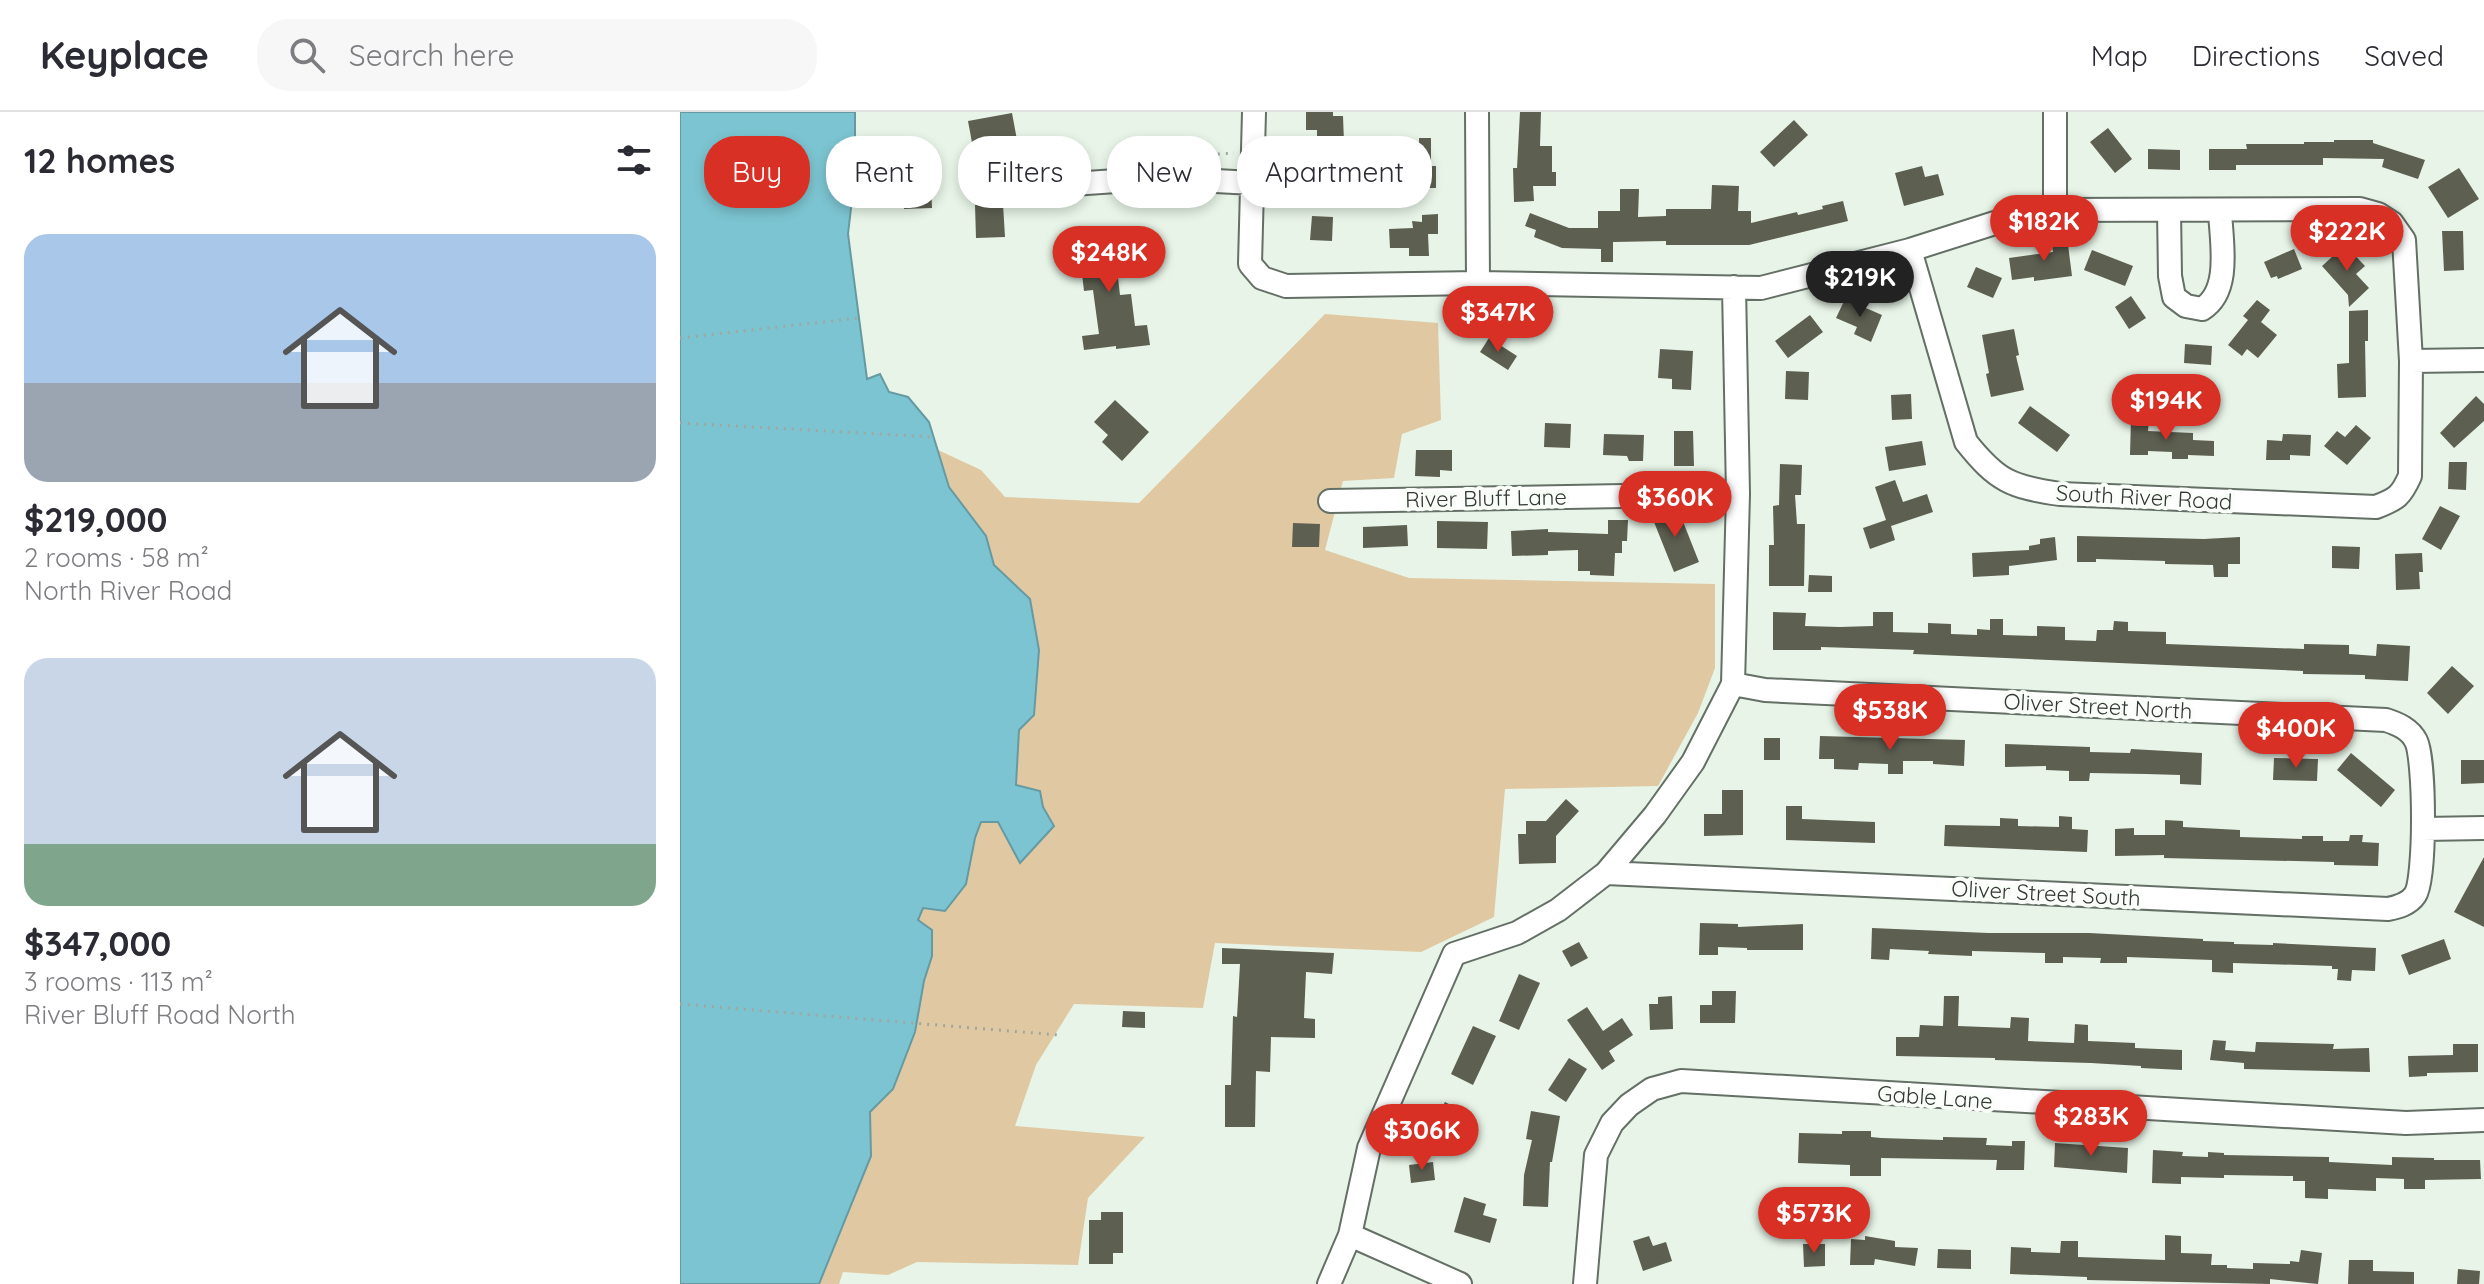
<!DOCTYPE html>
<html lang="en">
<head>
<meta charset="utf-8">
<style>
  :root { --surface:#fff; --page:#f7f7f7; --text:#2b2b33; --muted:#7c7c81; --line:#e1e1e2; --accent:#d93025 }
  body { margin:0; font-family:Quicksand,sans-serif; background:var(--page); color:var(--text); height:100vh; display:flex; flex-direction:column; font-size:30px; white-space:nowrap }
  * { box-sizing:border-box; margin:0 }
  p { font-size:26px; color:var(--muted) }
  .icon { flex:none; width:44px; height:44px; fill:none; stroke:currentColor; stroke-width:2; stroke-linecap:round; stroke-linejoin:round }
  .map { position:relative; flex:1; overflow:hidden }
  .drawer { display:flex; flex-direction:column; background:var(--surface); width:680px }
  .drawer>* { flex:none }
  .banner { position:absolute; left:24px; top:24px; width:760px; height:72px; display:flex; gap:16px }
  .price { position:absolute; translate:-50% -68px; padding:0 18px; border-radius:28px; background:var(--accent); color:#fff; font-size:26px; line-height:52px; filter:drop-shadow(0 2px 4px #0008) }
  .price::after { content:''; position:absolute; left:50%; top:48px; width:24px; height:18px; margin-left:-12px; background:inherit; clip-path:polygon(0 0,100% 0,50% 100%) }
  .price.current { background:#222; color:#fff }
  ul { padding:0; list-style:none }
  li { display:grid; align-content:center; gap:16px; height:424px; padding:0 24px }
  li span { display:grid; place-items:center; height:248px; border-radius:24px; color:#555 }
  li>.icon { margin-inline-start:auto }
  span .icon { width:144px; height:144px; fill:#fffc; stroke-width:1 }
  li b { font-size:34px }
  h2 { display:flex; justify-content:space-between; align-items:center; height:96px; padding:0 24px; font-size:34px }
  .tag { padding:0 28px; border-radius:32px; background:var(--surface); box-shadow:0 4px 12px #0003; font-size:28px; line-height:72px }
  .tag.current { background:var(--accent); color:#fff }
  header { display:flex; align-items:center; gap:48px; box-sizing:border-box; height:112px; padding:0 40px; background:var(--surface); border-bottom:2px solid var(--line) }
  header strong { font-size:38px }
  nav { display:flex; gap:44px; margin-inline-start:auto; font-size:28px }
  .search { width:560px; height:72px; background:var(--page); display:flex; align-items:center; gap:20px; box-sizing:border-box; padding:0 28px; border-radius:32px; color:var(--muted); font-size:30px }
  main { display:flex; flex:1; min-height:0 }
  .map>svg:first-child { display:block }
  .green { fill:#e0c9a2 }
  .water { fill:#7cc4d1; stroke:#669aa2; stroke-width:2 }
  .building { fill:#5d5f51 }
  .lines { fill:none; stroke-linecap:round; stroke-linejoin:round }
  .minor-casing { stroke:#646f65; stroke-width:26 }
  .path { stroke:#9ea89f; stroke-width:3; stroke-dasharray:2 6; stroke-linecap:butt }
  .minor { stroke:#fff; stroke-width:22 }
  .labels { text-anchor:middle; dominant-baseline:central; stroke-width:8; stroke-linejoin:round; paint-order:stroke }
  .street-label { font-size:22px; fill:#333834; stroke:#f9fef9 }
</style>
</head>
<body>
<header>
<strong>Keyplace</strong>
<div class="search"><svg class="icon" aria-label="search" viewBox="0 0 24 24"><circle cx="10" cy="10" r="6"/><path d="M15 15l6 6"/></svg>Search here</div>
<nav><a>Map</a><a>Directions</a><a>Saved</a></nav>
</header>
<main>
<section class="drawer">
<h2>12 homes<svg class="icon" aria-label="filters" viewBox="0 0 24 24"><path d="M4 7h16M4 17h16"/><circle cx="9" cy="7" r="2"/><circle cx="15" cy="17" r="2"/></svg></h2>
<ul>
<li><span style="background:linear-gradient(#a9c7e8 60%,#9aa5b1 0)"><svg class="icon" aria-label="home" viewBox="0 0 24 24"><path d="M3 11l9-7 9 7M6 9v11h12V9"/></svg></span><div><b>$219,000</b><p>2 rooms · 58 m²</p><p>North River Road</p></div></li>
<li><span style="background:linear-gradient(#c9d6e8 75%,#7fa58c 0)"><svg class="icon" aria-label="home" viewBox="0 0 24 24"><path d="M3 11l9-7 9 7M6 9v11h12V9"/></svg></span><div><b>$347,000</b><p>3 rooms · 113 m²</p><p>River Bluff Road North</p></div></li>
</ul>
</section>
<div class="map">
<svg width="1804" height="1172" viewBox="0 0 1804 1172">
  <rect width="100%" height="100%" fill="#e7f4e7"/>
  <!-- green -->
  <path class="green" d="M645,202L758,211L761,308L722,322L714,366L663,369L645,438L729,466L1035,472V556L1018,601L978,674L825,677L814,805L741,840L535,831L523,896L394,892L356,953L335,1014L465,1025L408,1086L398,1153L237,1150L208,1163L163,1160L159,1172H139L191,1044L190,1000L213,977L252,844L237,808L243,796L265,799L286,772L295,726L301,710L374,714L363,695L360,679L336,673L339,618L354,603L350,487L314,453L306,424L269,375L258,338L301,358L325,385L459,391Z"/>
  <!-- water -->
  <path class="water" d="M0,0H175V62L168,122L187,267L200,262L209,280L228,285L249,310L269,375L306,424L314,453L350,487L359,538L354,603L339,618L336,673L360,679L363,695L374,714L340,751L318,710H301L295,726L286,772L265,799L243,796L238,808L252,818V844L244,869L235,920L213,977L190,1000L191,1044L139,1172H0Z"/>
  <!-- building -->
  <path class="building" d="M626,0H653V4H663L664,30H637V18H626Z
    M840,0H861L860,34H872V60H876V74H853L854,89L834,90L833,56H837Z
    M332,1L337,28L293,36L288,9Z
    M1114,8L1128,23L1094,55L1080,40Z
    M1428,16L1452,47L1435,61L1410,30Z
    M739,26H751V54H756V76H723V65H713V51H719V32H739Z
    M1654,28H1693V31L1745,48L1738,67L1702,55L1704,47L1643,46V53H1556V58H1529V37H1567L1566,32H1624V30H1654Z
    M1468,37L1500,38V58L1468,57Z
    M613,47L644,50L643,66L656,67L654,81L626,79L625,86L610,85Z
    M1242,54L1245,65L1258,62L1264,83L1224,94L1215,61Z
    M1779,56L1799,87L1768,106L1748,75Z
    M297,69H315L316,92H323L325,125L296,126L295,93H298Z
    M251,70L252,96L224,97V71Z
    M1032,73L1059,74L1058,99H1071V111L1117,100L1118,103L1143,97L1142,94L1163,89L1168,109L1069,133H986V129L933,130V150H921V137L882,136L854,125L856,118L845,114L850,101L889,116H918V99H940V77H959L958,105L986,104V97H1031Z
    M758,102V122H748L749,144H729V136H710L709,117L733,116L732,109L742,110V103Z
    M632,104L653,105L652,129L630,128Z
    M1762,119H1783L1784,158L1764,159Z
    M451,120L453,137L435,140L440,183L451,182L455,214L467,213L470,233L436,237V234L404,238L402,224L419,222L413,178L404,179L398,126Z
    M1387,125L1392,164L1354,169V165L1332,168L1329,146L1373,140L1371,127Z
    M1665,133L1685,154L1676,162L1689,176L1669,195L1668,183L1642,154Z
    M1614,137L1622,157L1598,167L1597,164L1591,166L1584,150Z
    M1412,138L1453,154L1445,174L1404,158Z
    M1296,155L1322,166L1313,186L1287,175Z
    M1451,184L1466,206L1449,217L1435,195Z
    M1165,187L1202,203L1191,230L1174,222L1177,215L1156,206Z
    M1577,188L1590,198L1581,210L1597,223L1578,246L1567,237L1562,244L1548,233L1568,208L1563,204Z
    M1688,198V229H1685L1686,285L1658,286L1657,252L1669,251V199Z
    M1130,203L1143,220L1108,246L1095,229Z
    M1334,217L1339,243L1336,244L1344,278L1311,285L1306,262L1309,261L1302,223Z
    M809,226L837,244L828,258L800,240Z
    M1505,232L1532,234L1531,253L1504,251Z
    M980,237L1013,239L1011,278L992,277V267L978,266Z
    M1106,259L1129,260L1128,288L1105,287Z
    M1231,282L1232,307L1212,308L1211,283Z
    M1796,284L1804,292V309L1774,336L1760,321Z
    M435,288L469,320L442,349L422,330L428,323L414,310Z
    M1350,294L1390,323L1377,340L1338,311Z
    M1451,306H1469L1468,319L1513,321V328L1534,329V344L1508,343V347H1492V340L1468,339V343H1450Z
    M865,311L891,312L890,336L864,335Z
    M1676,313L1691,326L1667,353L1644,334L1657,319L1665,325Z
    M994,319H1013L1014,354H994Z
    M924,322L964,323L963,349H949L947,344L923,343Z
    M1603,322L1631,323L1630,344L1610,343V348H1586L1587,328L1602,329Z
    M1242,329L1246,353L1209,359L1205,335Z
    M736,338H772V359L760,358V365L735,364Z
    M1769,350H1787L1786,378L1768,377Z
    M1100,352L1122,353L1121,383H1115L1117,412H1125L1124,474H1089V433H1094L1093,394L1099,393Z
    M1215,368L1223,390L1247,382L1253,400L1211,414L1215,428L1190,437L1183,416L1206,408L1195,375Z
    M1760,394L1780,404L1761,438L1742,427Z
    M990,397H998L1019,450L994,460L972,405Z
    M928,408H948L947,429H942V441H935L934,464L910,463V459H898V438L868,439V443L832,444L831,419L868,417V420L928,422Z
    M757,409L808,410L807,437L757,436Z
    M613,411L640,412L639,435H612Z
    M727,413L728,434L683,436V415Z
    M1397,424L1524,427L1560,425V452H1548V465H1534L1533,453L1485,452V449L1416,447V450H1397Z
    M1375,425L1377,448L1329,454V463L1293,465L1292,441L1349,438V434L1360,432V427Z
    M1652,434L1680,435L1679,457L1652,456Z
    M1742,441L1743,460H1739L1740,477L1716,478L1715,442Z
    M1129,463L1152,464V480H1128Z
    M1093,500L1126,501L1125,514L1160,515L1193,514V500H1213V520L1248,521V511L1271,512V522L1297,523V517L1310,518V507H1323V523L1357,524V514L1385,515V528L1416,529L1417,518H1433L1434,509L1448,510V519L1486,520V532L1624,537V532L1669,533V542L1696,544L1697,532L1730,534L1728,569L1685,567V563L1623,562V559L1233,542L1234,538L1141,535V538H1093Z
    M1772,554L1794,574L1768,602L1747,581Z
    M1140,624L1285,628L1284,654L1253,652V649H1223V662H1208V652L1179,651L1178,658L1154,657V647H1139Z
    M1084,626H1100V648H1084Z
    M1325,632L1410,635V640L1450,641L1451,637L1522,641L1521,673L1500,672V663L1466,662L1410,661L1409,669H1389V659L1366,658V654L1325,655Z
    M1671,641L1715,678L1701,695L1657,658Z
    M1594,646L1638,647L1637,669L1593,668Z
    M1781,648H1804V671L1781,672Z
    M1042,678H1063V723L1024,724V702H1042Z
    M886,687L899,699L876,724V751L839,752L838,722H846V709H866Z
    M1106,694H1122V707L1195,710V731L1106,728Z
    M1379,704L1392,705V717L1408,718L1407,740L1264,734L1265,713L1320,714V706L1338,707V714L1379,715Z
    M1485,708L1503,709V715L1560,718V725L1622,727V724H1643V729H1669L1670,723H1683L1682,730L1699,731L1698,754L1654,753V750L1484,746V743L1435,744V717L1454,716V723H1485Z
    M1804,745V815L1774,800Z
    M1020,811L1058,812V815L1123,812V838H1067V836L1038,835V843H1019Z
    M1192,816L1308,821H1409L1523,827V829L1554,830V832L1593,833V831L1696,836L1695,859L1672,858L1671,869L1657,868L1658,857H1652V854L1553,851V861L1532,860V848L1447,845V851H1420L1421,846L1383,845V851H1365V841L1292,839V844L1248,842L1249,839L1210,837L1209,848L1191,847Z
    M1764,827L1771,847L1729,863L1721,843Z
    M899,830L908,846L891,855L882,839Z
    M542,836L654,841L652,862L626,860L624,906L635,907V926L591,925L590,960L576,959L575,1015H545V973H551L553,904L557,905L560,852H542Z
    M839,862L860,871L839,918L819,909Z
    M1032,879H1056L1055,911H1020V893H1032Z
    M992,884L993,917L970,918L969,892H978V885Z
    M1264,884H1279L1278,914L1330,916L1331,905L1349,906L1348,929L1394,931L1395,912L1408,913V929L1455,931V936L1502,938V958L1461,956V954L1411,951L1315,948V946L1216,944V925H1239L1240,913L1263,914Z
    M907,895L923,919L942,906L953,923L929,939L935,949L922,958L887,908Z
    M443,899L465,900V916L442,915Z
    M793,914L816,924L793,973L771,962Z
    M1533,928L1546,929L1545,938L1575,940L1576,930L1654,932L1653,937L1689,936L1690,960L1564,957V951L1530,948Z
    M1773,932H1798V960L1747,961V964L1729,965L1728,944L1773,943Z
    M889,946L907,957L886,990L868,978Z
    M765,990L790,1003L775,1030L750,1018Z
    M851,999L880,1004L872,1050H870L868,1095L843,1094L844,1063L852,1028L846,1027Z
    M1162,1019H1191V1025L1201,1026L1263,1028V1025L1307,1026L1306,1033L1332,1034V1029H1345L1344,1058H1316L1317,1048L1201,1046V1064H1170V1053L1118,1051L1119,1021L1162,1022Z
    M1375,1031L1448,1036L1447,1061L1374,1055Z
    M1473,1038L1503,1040L1502,1044L1528,1045V1040L1544,1041V1043L1649,1045V1050L1712,1053V1045L1754,1046V1048H1800L1801,1067L1745,1068V1077H1724V1067L1696,1066V1079L1648,1077V1087L1625,1086V1069H1613V1064L1544,1063V1066L1501,1065V1072L1472,1071Z
    M753,1050L755,1068L731,1071L729,1053Z
    M784,1085L806,1092L803,1103L817,1107L810,1131L774,1120Z
    M421,1100H443V1141H433V1152H409V1108H421Z
    M1485,1123L1501,1124V1141L1532,1142L1531,1153H1547V1156L1573,1157V1151L1610,1152V1149L1619,1150L1621,1138L1642,1141L1638,1172L1590,1167V1172L1407,1168V1165L1330,1162L1331,1135L1351,1136V1140L1380,1141L1381,1129H1398V1145L1485,1148Z
    M969,1124L973,1134L986,1130L992,1149L963,1159L953,1129Z
    M1185,1124L1215,1129V1135L1238,1136L1235,1154L1195,1147L1194,1153H1170L1171,1127L1185,1128Z
    M1123,1132H1145V1154L1124,1155Z
    M1258,1137L1291,1138V1157L1257,1156Z
    M1669,1148H1693V1159L1734,1160V1172H1668Z
    M1778,1157L1800,1159L1799,1172H1777Z"/>
  <g class="lines">
    <defs>
      <path id="minor" d="M574,0L570,152L582,166L606,174L798,171L1081,176L1230,138L1340,103L1375,98L1680,97L1698,102L1712,111L1724,128L1731,249L1730,364C1721,384 1717,387 1696,395L1380,382C1331,375 1317,369 1286,330L1230,138
        M797,0L798,171
        M363,74L480,66L573,71
        M1375,98V0
        M1489,99L1490,164L1494,185L1506,194L1522,197C1552,179 1541,128 1540,99
        M1731,249L1804,248
        M650,389L1058,382
        M1743,717L1804,716
        M926,761L1708,797C1718,795 1729,792 1735,783C1746,767 1745,647 1736,629C1730,617 1718,612 1706,608L1085,578L1053,572
        M670,1123L780,1172
        M649,1172L670,1123L689,1036L774,842L837,821L878,798L926,761L975,703L1013,650L1053,572L1058,382L1054,175
        M905,1172L916,1043L932,1011L949,993L972,977L1001,969L1726,1011L1804,1008"/>
    </defs>
    <!-- minor casing -->
    <use href="#minor" class="minor-casing"/>
    <!-- path -->
    <path class="path" d="M482,46L554,41
      M318,57L358,55
      M0,226L179,206
      M0,311L254,325
      M0,892L379,923"/>
    <!-- minor -->
    <use href="#minor" class="minor"/>
  </g>
  <g class="labels">
    <!-- street labels -->
    <g class="street-label">
      <text transform="translate(1464 385) rotate(3)">South River Road</text>
      <text transform="translate(806 386) rotate(-1)">River Bluff Lane</text>
      <text transform="translate(1418 594) rotate(3)">Oliver Street North</text>
      <text transform="translate(1366 781) rotate(3)">Oliver Street South</text>
      <text transform="translate(1255 985) rotate(4)">Gable Lane</text>
    </g>
  </g>
</svg>
<b class="price" style="left:1364px;top:151px">$182K</b>
<b class="price" style="left:1667px;top:161px">$222K</b>
<b class="price" style="left:429px;top:182px">$248K</b>
<b class="price current" style="left:1180px;top:207px">$219K</b>
<b class="price" style="left:818px;top:242px">$347K</b>
<b class="price" style="left:1486px;top:330px">$194K</b>
<b class="price" style="left:995px;top:427px">$360K</b>
<b class="price" style="left:1210px;top:640px">$538K</b>
<b class="price" style="left:1616px;top:658px">$400K</b>
<b class="price" style="left:1411px;top:1046px">$283K</b>
<b class="price" style="left:742px;top:1060px">$306K</b>
<b class="price" style="left:1134px;top:1143px">$573K</b>
<div class="banner">
<a class="tag current">Buy</a>
<a class="tag">Rent</a>
<a class="tag">Filters</a>
<a class="tag">New</a>
<a class="tag">Apartment</a>
</div>
</div>
</main>
</body>
</html>
